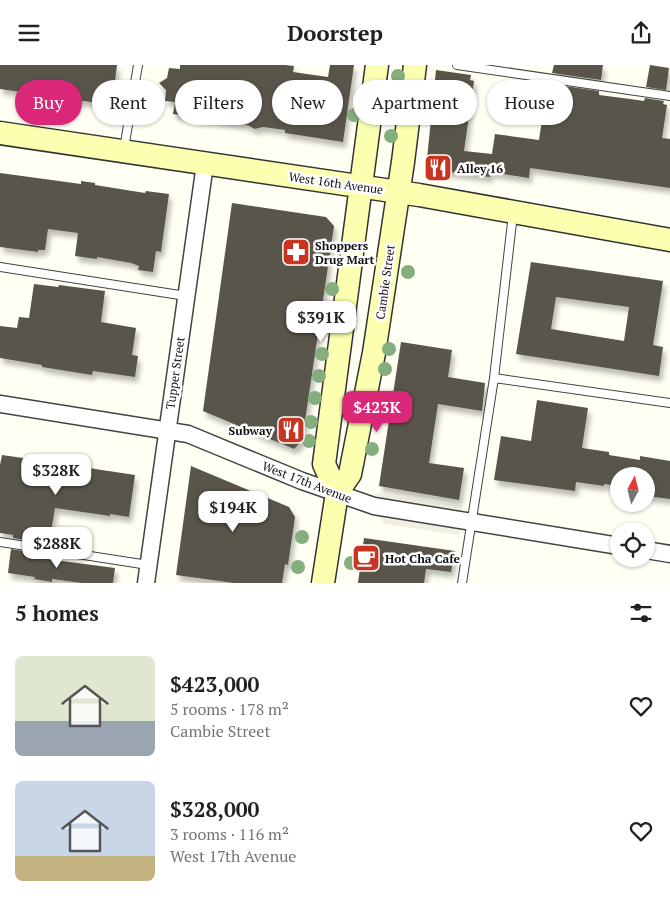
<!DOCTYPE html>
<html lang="en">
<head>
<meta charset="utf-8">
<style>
  :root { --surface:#fff; --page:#f2f2f2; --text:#202124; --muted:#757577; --accent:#db2777 }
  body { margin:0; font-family:"PT Serif",serif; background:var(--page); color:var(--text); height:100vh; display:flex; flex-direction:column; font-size:19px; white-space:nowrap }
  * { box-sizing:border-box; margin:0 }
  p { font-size:16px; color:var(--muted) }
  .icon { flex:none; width:28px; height:28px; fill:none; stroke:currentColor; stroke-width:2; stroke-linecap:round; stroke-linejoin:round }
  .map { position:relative; height:518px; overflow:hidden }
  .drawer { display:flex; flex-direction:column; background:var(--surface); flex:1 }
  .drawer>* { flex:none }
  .hud { position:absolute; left:15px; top:15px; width:640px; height:45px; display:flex; gap:10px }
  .needle { width:32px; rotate:7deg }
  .fabs { position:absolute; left:610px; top:402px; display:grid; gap:10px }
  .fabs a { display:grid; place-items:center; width:45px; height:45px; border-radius:50%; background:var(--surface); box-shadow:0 1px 4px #0004; font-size:25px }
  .price { position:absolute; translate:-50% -42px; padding:0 11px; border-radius:10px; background:#fff; color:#222; font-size:16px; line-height:32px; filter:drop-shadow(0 1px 2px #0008) }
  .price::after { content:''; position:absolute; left:50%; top:30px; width:15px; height:11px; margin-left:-8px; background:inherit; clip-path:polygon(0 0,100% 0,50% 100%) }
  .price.active { background:var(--accent); color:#fff }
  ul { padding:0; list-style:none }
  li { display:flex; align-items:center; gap:15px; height:125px; padding:0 15px }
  li span { display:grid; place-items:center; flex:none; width:140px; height:100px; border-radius:8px; color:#555 }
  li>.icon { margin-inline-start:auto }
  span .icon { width:60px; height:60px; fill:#fffc; stroke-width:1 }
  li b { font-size:21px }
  h2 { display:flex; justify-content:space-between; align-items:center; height:60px; padding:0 15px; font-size:21px }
  .pill { padding:0 18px; border-radius:22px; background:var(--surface); box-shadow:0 1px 4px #0004; font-size:18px; line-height:45px }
  .pill.active { background:var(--accent); color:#fff }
  header { display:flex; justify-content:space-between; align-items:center; height:65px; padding:0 15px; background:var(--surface); font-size:22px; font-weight:700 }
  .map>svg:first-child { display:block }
  .plaza { fill:#f1efe1 }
  .building { fill:#5a544c; fill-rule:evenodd; filter:url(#shadow) }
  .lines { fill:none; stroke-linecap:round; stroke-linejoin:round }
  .lane-casing { stroke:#434343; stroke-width:10 }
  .street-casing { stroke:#434343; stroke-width:19 }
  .secondary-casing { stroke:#323232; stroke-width:25 }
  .lane { stroke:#fff; stroke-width:8 }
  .street { stroke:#fff; stroke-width:16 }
  .secondary { stroke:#fbffaf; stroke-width:22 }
  .tree { fill:#85ae7e }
  .labels { text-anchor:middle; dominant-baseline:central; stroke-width:5; stroke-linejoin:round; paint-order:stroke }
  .poi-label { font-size:12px; font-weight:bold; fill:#101010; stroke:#fff; text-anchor:start }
  .street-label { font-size:12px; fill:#101010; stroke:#fff }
</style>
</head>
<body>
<header><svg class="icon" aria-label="menu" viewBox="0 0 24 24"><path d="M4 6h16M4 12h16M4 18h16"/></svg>Doorstep<svg class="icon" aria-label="share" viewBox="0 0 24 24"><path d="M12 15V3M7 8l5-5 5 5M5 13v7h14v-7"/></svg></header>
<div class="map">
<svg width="670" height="518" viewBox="0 0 670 518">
  <defs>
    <filter id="shadow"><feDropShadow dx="3" dy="5.5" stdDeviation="2.5" flood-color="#0004"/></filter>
  </defs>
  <rect width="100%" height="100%" fill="#fffff4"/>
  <!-- plaza -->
  <path class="plaza" d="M376,428L462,441L459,470L385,459L379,452L373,451Z"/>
  <!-- building -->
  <path class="building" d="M0,0H117L112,40L0,24Z
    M180,0H285L294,1L293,7L328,12L330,0H354L343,77L285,68V65L263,62L255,64L247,60L173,49L175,37L165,36L166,25L159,18L167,13L169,3L180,4Z
    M554,0H603L601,15L552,8Z
    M650,0L669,3L666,25L646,22Z
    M436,5L471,10L470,15L474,16L464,86L492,89L495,69L539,75L547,22L550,23L551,19L599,26V30L630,34L644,36L645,33L664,36L663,39L667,40L662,73L670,74V123L530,103L529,113L490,107V112L426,104Z
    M0,108L81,119V116L95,118V120L145,128L146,126L169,129L161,187L156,186L153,207L138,205L139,201L131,198L97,192V194L75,191L78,168L48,164L45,185H38V187L0,182Z
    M232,138L326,152L334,161L302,376L294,384L203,346Z
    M531,197L663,216L653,280L663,282L659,311L516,289ZM556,232L629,242L624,276L551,264Z
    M34,219L58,222L59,220L105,226L101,257L136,263L132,290L138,291L135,312L93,306L92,310L42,302V300L0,293V261L17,263L19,252L29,253Z
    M401,277L452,285L448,312L485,318L482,346L438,339L429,398L464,403L459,435L379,421Z
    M537,335L588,343L582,383L609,387V390L640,395V391L670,396V434L646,431V411H619V421L604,419V421L576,417L575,426L494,415L501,371L531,376Z
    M2,390L23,393V397L58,402L82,405V402L135,410L129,452L110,449V451L55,443L49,479L13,473V470L0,468V400Z
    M191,401L289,442L295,452L288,500L285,499L282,518H234L176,510Z
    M364,473L455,486L451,507L426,504L424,518H358Z
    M11,484L48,490L47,494L115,503L113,518H82L52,514V517L34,514L35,512L8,508Z"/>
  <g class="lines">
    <defs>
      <path id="lane" d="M457,0L670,31
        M124,84L138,0
        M0,202L186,231
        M494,313L670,338
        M0,477L148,500
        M462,518L494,313L513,149"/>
      <path id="street" d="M0,339L188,369L302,416L374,441L619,481
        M646,485L670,489
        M146,518L205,99"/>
      <path id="secondary" d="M0,68L419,130L670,175
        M337,428L324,399L377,0
        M323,518L337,428L350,409L374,288L403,97L415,0"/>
    </defs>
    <!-- lane casing -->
    <use href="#lane" class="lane-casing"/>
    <!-- street casing -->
    <use href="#street" class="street-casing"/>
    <!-- secondary casing -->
    <use href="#secondary" class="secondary-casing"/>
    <!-- lane -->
    <use href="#lane" class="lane"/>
    <!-- street -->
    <use href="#street" class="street"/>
    <!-- secondary -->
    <use href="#secondary" class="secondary"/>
  </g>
  <!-- trees -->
  <g class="tree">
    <circle cx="398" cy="11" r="7"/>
    <circle cx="395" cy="41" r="7"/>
    <circle cx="354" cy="50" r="7"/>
    <circle cx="391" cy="71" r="7"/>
    <circle cx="408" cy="207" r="7"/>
    <circle cx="332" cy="224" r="7"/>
    <circle cx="329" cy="246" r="7"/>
    <circle cx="389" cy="284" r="7"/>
    <circle cx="322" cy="289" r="7"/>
    <circle cx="385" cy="304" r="7"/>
    <circle cx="319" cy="311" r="7"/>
    <circle cx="315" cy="333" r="7"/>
    <circle cx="380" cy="333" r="7"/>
    <circle cx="311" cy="357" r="7"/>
    <circle cx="309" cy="376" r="7"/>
    <circle cx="372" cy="384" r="7"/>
    <circle cx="302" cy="472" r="7"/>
    <circle cx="351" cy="498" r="7"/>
    <circle cx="298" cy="502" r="7"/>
  </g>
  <!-- icons -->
  <defs>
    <symbol id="restaurant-square" viewBox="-11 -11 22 22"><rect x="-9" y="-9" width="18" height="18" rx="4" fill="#c83421" stroke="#fff"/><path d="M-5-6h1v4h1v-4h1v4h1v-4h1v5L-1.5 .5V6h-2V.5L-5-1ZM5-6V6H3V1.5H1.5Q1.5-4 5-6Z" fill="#fff"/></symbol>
    <symbol id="pharmacy-square" viewBox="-11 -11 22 22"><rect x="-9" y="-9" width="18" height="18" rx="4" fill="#c83421" stroke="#fff"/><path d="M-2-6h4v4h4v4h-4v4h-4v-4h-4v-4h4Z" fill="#fff"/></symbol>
    <symbol id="cafe-square" viewBox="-11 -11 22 22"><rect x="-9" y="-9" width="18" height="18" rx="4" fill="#c83421" stroke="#fff"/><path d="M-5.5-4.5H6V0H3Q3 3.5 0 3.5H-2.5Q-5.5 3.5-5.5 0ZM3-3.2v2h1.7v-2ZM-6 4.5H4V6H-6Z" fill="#fff"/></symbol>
  </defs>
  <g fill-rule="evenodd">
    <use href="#restaurant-square" x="422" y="87" width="32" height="32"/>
    <use href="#pharmacy-square" x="280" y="171" width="32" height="32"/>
    <use href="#restaurant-square" x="275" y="349" width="32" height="32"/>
    <use href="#cafe-square" x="350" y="477" width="32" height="32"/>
  </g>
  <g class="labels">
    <!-- poi labels -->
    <g class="poi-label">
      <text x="457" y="103">Alley 16</text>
      <text x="315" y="180">Shoppers<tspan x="315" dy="14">Drug Mart</tspan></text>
      <text x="272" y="365" text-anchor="end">Subway</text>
      <text x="385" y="493">Hot Cha Cafe</text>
    </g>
    <!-- street labels -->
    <g class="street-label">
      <text transform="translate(336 118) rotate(8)">West 16th Avenue</text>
      <text transform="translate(385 217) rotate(-82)">Cambie Street</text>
      <text transform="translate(175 308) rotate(-82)">Tupper Street</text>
      <text transform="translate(307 417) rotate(21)">West 17th Avenue</text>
    </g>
  </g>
</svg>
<div class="fabs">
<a><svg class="needle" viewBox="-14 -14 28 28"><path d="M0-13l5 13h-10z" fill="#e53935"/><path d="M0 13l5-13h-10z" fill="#757577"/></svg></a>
<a><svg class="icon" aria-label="locate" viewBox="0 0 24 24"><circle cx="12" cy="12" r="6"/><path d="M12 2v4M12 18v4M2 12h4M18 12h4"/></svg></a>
</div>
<b class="price" style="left:321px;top:278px">$391K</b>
<b class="price active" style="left:377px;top:368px">$423K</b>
<b class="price" style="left:56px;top:431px">$328K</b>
<b class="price" style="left:233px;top:468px">$194K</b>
<b class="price" style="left:57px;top:504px">$288K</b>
<div class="hud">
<a class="pill active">Buy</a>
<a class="pill">Rent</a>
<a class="pill">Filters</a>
<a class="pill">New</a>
<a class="pill">Apartment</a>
<a class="pill">House</a>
</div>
</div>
<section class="drawer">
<h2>5 homes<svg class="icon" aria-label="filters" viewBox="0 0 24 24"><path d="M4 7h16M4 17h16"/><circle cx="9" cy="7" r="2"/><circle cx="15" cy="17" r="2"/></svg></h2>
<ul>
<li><span style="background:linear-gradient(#dfe7d0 65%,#9aa5b1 0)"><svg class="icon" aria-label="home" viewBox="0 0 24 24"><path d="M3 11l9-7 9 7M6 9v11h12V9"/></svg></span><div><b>$423,000</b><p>5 rooms · 178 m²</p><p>Cambie Street</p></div><svg class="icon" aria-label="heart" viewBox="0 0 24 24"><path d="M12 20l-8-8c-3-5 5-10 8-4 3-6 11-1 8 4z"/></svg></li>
<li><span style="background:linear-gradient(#c9d6e8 75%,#c2b280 0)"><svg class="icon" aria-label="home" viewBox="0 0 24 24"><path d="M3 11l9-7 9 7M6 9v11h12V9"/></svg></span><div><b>$328,000</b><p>3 rooms · 116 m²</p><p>West 17th Avenue</p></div><svg class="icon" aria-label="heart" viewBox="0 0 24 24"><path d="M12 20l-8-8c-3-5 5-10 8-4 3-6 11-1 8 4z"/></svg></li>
</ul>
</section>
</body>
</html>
